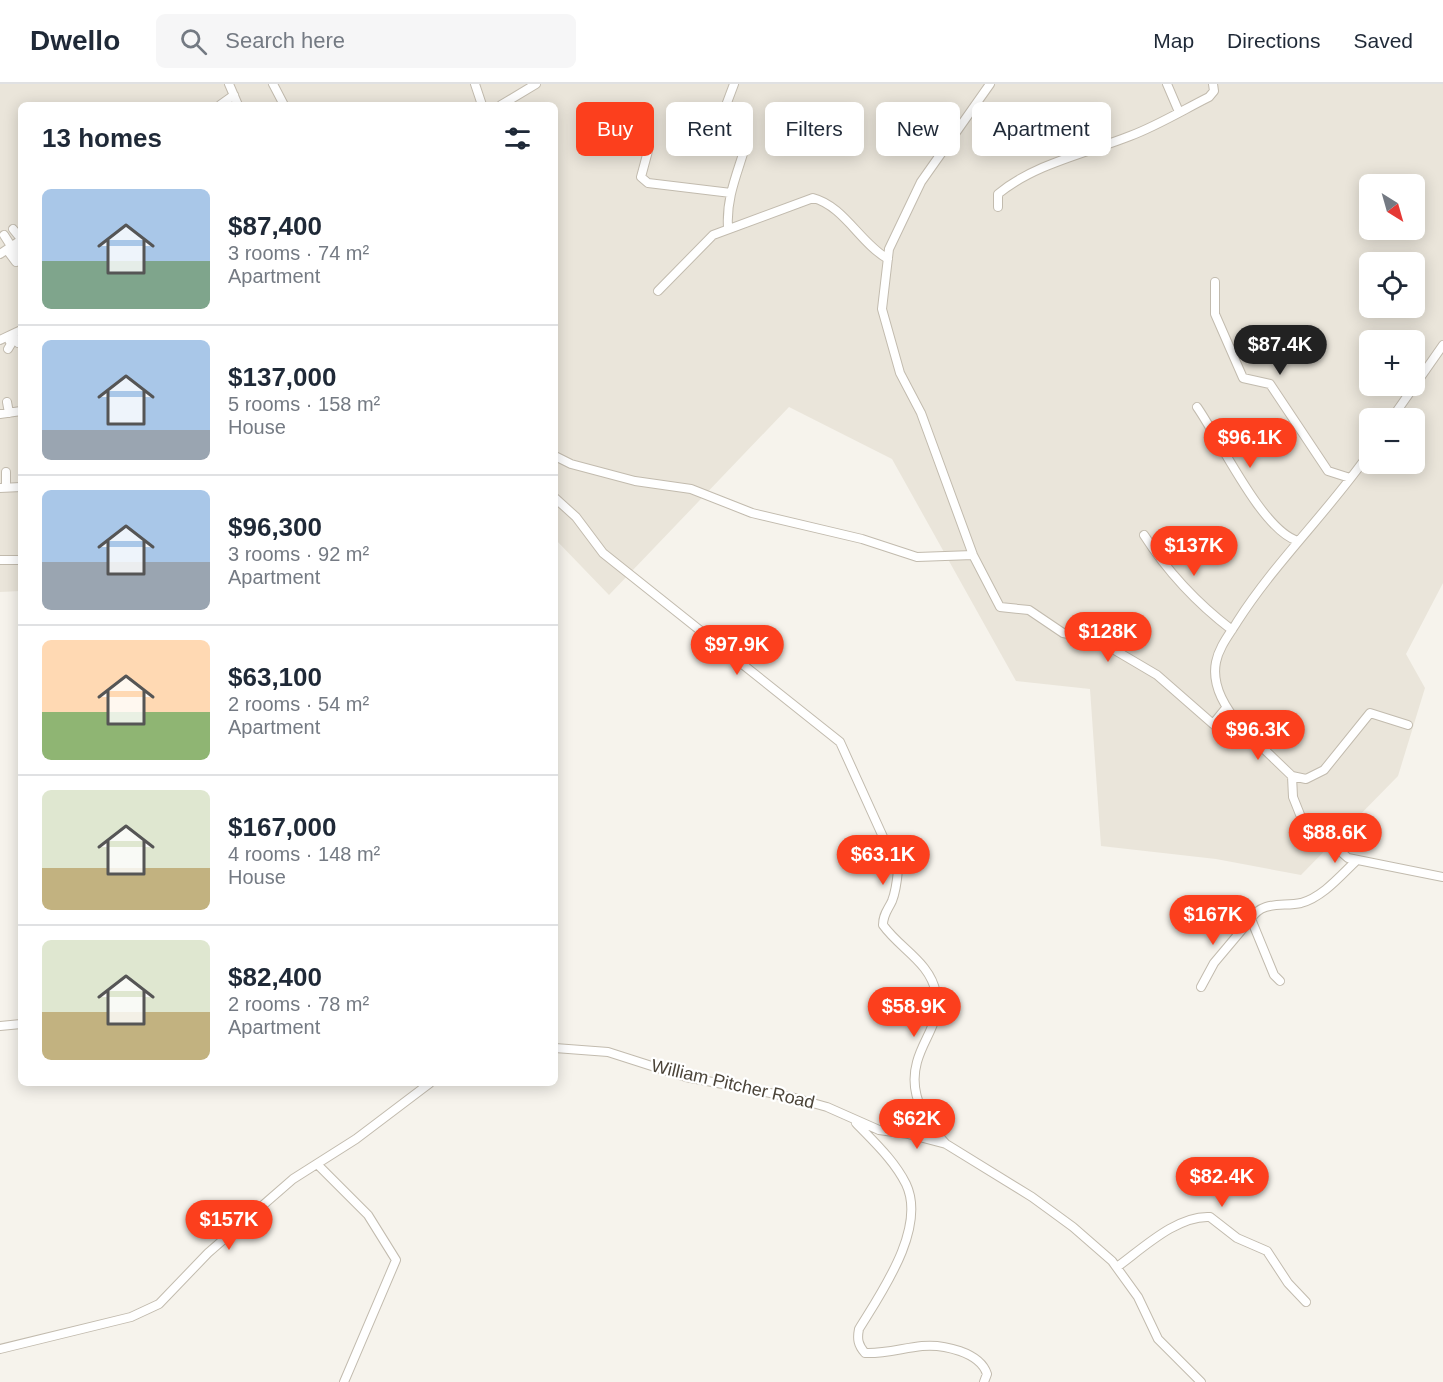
<!DOCTYPE html>
<html lang="en">
<head>
<meta charset="utf-8">
<style>
  :root { --surface:#fff; --page:#f6f6f7; --text:#1f2937; --muted:#747a83; --line:#e0e1e3; --accent:#fc3f1d }
  body { margin:0; font-family:Arial,sans-serif; background:var(--page); color:var(--text); height:100vh; display:flex; flex-direction:column; font-size:22px; white-space:nowrap }
  * { box-sizing:border-box; margin:0 }
  p { font-size:20px; color:var(--muted) }
  .icon { flex:none; width:33px; height:33px; fill:none; stroke:currentColor; stroke-width:2; stroke-linecap:round; stroke-linejoin:round }
  .map { position:relative; flex:1; overflow:hidden }
  .sheet { position:absolute; left:18px; top:18px; width:540px; height:984px; display:flex; flex-direction:column; background:var(--surface); border-radius:9px; box-shadow:0 3px 15px #0003 }
  .sheet>* { flex:none }
  .hud { position:absolute; left:576px; top:18px; width:570px; height:54px; display:flex; gap:12px }
  .needle { width:39px; rotate:143deg }
  .fabs { position:absolute; left:1359px; top:90px; display:grid; gap:12px }
  .fabs a { display:grid; place-items:center; width:66px; height:66px; border-radius:9px; background:var(--surface); box-shadow:0 3px 15px #0003; font-size:30px }
  .price { position:absolute; translate:-50% -51px; padding:0 14px; border-radius:21px; background:var(--accent); color:#fff; font-size:20px; line-height:39px; filter:drop-shadow(0 2px 3px #0008) }
  .price::after { content:''; position:absolute; left:50%; top:36px; width:18px; height:14px; margin-left:-9px; background:inherit; clip-path:polygon(0 0,100% 0,50% 100%) }
  .price.on { background:#222; color:#fff }
  ul { padding:0; list-style:none }
  li { display:flex; align-items:center; gap:18px; height:150px; padding:0 24px }
  li+li { border-top:2px solid var(--line) }
  li span { display:grid; place-items:center; flex:none; width:168px; height:120px; border-radius:9px; color:#555 }
  li>.icon { margin-inline-start:auto }
  span .icon { width:72px; height:72px; fill:#fffc; stroke-width:1 }
  li b { font-size:26px }
  h2 { display:flex; justify-content:space-between; align-items:center; height:72px; padding:0 24px; font-size:26px }
  .chip { padding:0 21px; border-radius:9px; background:var(--surface); box-shadow:0 3px 15px #0003; font-size:21px; line-height:54px }
  .chip.on { background:var(--accent); color:#fff }
  header { display:flex; align-items:center; gap:36px; box-sizing:border-box; height:84px; padding:0 30px; background:var(--surface); border-bottom:2px solid var(--line) }
  header strong { font-size:28px }
  nav { display:flex; gap:33px; margin-inline-start:auto; font-size:21px }
  .search { width:420px; height:54px; background:var(--page); display:flex; align-items:center; gap:15px; box-sizing:border-box; padding:0 21px; border-radius:9px; color:var(--muted); font-size:22px }
  .map>svg:first-child { display:block }
  .residential { fill:#eae5da; fill-rule:evenodd }
  .lines { fill:none; stroke-linecap:round; stroke-linejoin:round }
  .street-casing { stroke:#c2bbae; stroke-width:10 }
  .street { stroke:#fff; stroke-width:8 }
  .labels { text-anchor:middle; dominant-baseline:central; stroke-width:4.5; stroke-linejoin:round; paint-order:stroke }
  .street-label { font-size:18px; fill:#4b4439; stroke:#fff }
</style>
</head>
<body>
<header>
<strong>Dwello</strong>
<div class="search"><svg class="icon" aria-label="search" viewBox="0 0 24 24"><circle cx="10" cy="10" r="6"/><path d="M15 15l6 6"/></svg>Search here</div>
<nav><a>Map</a><a>Directions</a><a>Saved</a></nav>
</header>
<div class="map">
<svg width="1443" height="1298" viewBox="0 0 1443 1298">
  <rect width="100%" height="100%" fill="#f6f3ec"/>
  <!-- residential -->
  <path class="residential" d="M0,0H1443V499L1406,570L1425,604L1398,692L1301,791L1216,775L1101,762L1090,605L1016,597L892,375L789,323L609,511L555,455V21H21V507L0,508ZM1370,100H1414V146H1370ZM1370,178H1414V224H1370ZM1370,256H1414V302H1370ZM1370,334H1414V380H1370Z"/>
  <g class="lines">
    <defs>
      <path id="street" d="M229,0L238,21
        M273,0L284,21
        M475,0L482,21
        M990,0L921,98L889,165L882,225L900,289L921,329L973,471L1000,523L1029,526L1063,549L1096,555L1157,591L1213,640L1242,644C1227,626 1211,603 1216,578C1219,563 1229,551 1237,538C1276,477 1329,427 1370,368
        M1167,0L1179,28
        M220,21L234,11
        M501,21L536,0
        M648,67L641,93L648,99L731,109
        M998,123V110C1034,80 1087,69 1130,52C1157,42 1183,26 1209,13L1214,7L1213,0
        M728,143C726,113 738,88 746,60L730,45L722,32L734,0
        M13,145L21,155
        M4,151L11,162
        M14,161L19,171
        M7,166L16,178
        M0,170L21,156
        M1215,198V230L1243,294L1270,300L1328,387L1350,394
        M658,207L713,151L813,114C844,122 860,159 888,175
        M12,251L18,259
        M0,256L21,246
        M8,265L11,260L8,254
        M7,318L9,329
        M1197,323C1219,354 1262,447 1298,457
        M0,330L21,327
        M1392,334L1443,261
        M555,372L571,380L635,397L691,405L752,429L862,455L917,473L973,471
        M6,388V403
        M0,404L21,403
        M555,414L576,433L603,469L840,658L898,786C897,797 896,807 892,817C888,826 883,830 883,841C900,865 930,878 936,909C942,937 924,952 917,978C908,1010 925,1038 946,1060
        M1144,451C1167,487 1198,520 1232,546
        M0,476H21
        M1213,640L1226,624
        M1242,644L1292,692L1306,695L1324,686L1370,629L1408,641
        M1292,692L1293,713L1301,733L1348,774L1443,793
        M1280,897L1274,891L1251,835C1262,816 1283,823 1301,819C1323,813 1341,791 1357,776
        M1201,903L1214,879L1251,835
        M0,942L21,940
        M555,964L608,968L686,993L791,1013L827,1023L879,1046L908,1050L946,1060L1032,1113L1073,1143L1112,1177L1138,1213L1158,1255L1201,1298
        M856,1039C874,1058 894,1076 906,1100C927,1144 881,1209 859,1245C857,1255 858,1261 865,1269C884,1270 903,1264 922,1262C943,1260 980,1268 987,1290L984,1298
        M318,1081L368,1131L396,1176L344,1298
        M1117,1183C1142,1165 1177,1131 1210,1133L1237,1154L1267,1167L1288,1199L1306,1218
        M0,1265L131,1233L159,1220L208,1169L293,1095L356,1055L430,999"/>
    </defs>
    <!-- street casing -->
    <use href="#street" class="street-casing"/>
    <!-- street -->
    <use href="#street" class="street"/>
  </g>
  <g class="labels">
    <!-- street labels -->
    <g class="street-label">
      <text transform="translate(733 1000) rotate(13)">William Pitcher Road</text>
    </g>
  </g>
</svg>
<div class="fabs">
<a><svg class="needle" viewBox="-14 -14 28 28"><path d="M0-13l5 13h-10z" fill="#e53935"/><path d="M0 13l5-13h-10z" fill="#747a83"/></svg></a>
<a><svg class="icon" aria-label="locate" viewBox="0 0 24 24"><circle cx="12" cy="12" r="6"/><path d="M12 2v4M12 18v4M2 12h4M18 12h4"/></svg></a>
<a>+</a>
<a>−</a>
</div>
<b class="price on" style="left:1280px;top:292px">$87.4K</b>
<b class="price" style="left:1250px;top:385px">$96.1K</b>
<b class="price" style="left:1194px;top:493px">$137K</b>
<b class="price" style="left:1108px;top:579px">$128K</b>
<b class="price" style="left:737px;top:592px">$97.9K</b>
<b class="price" style="left:1258px;top:677px">$96.3K</b>
<b class="price" style="left:1335px;top:780px">$88.6K</b>
<b class="price" style="left:883px;top:802px">$63.1K</b>
<b class="price" style="left:1213px;top:862px">$167K</b>
<b class="price" style="left:914px;top:954px">$58.9K</b>
<b class="price" style="left:917px;top:1066px">$62K</b>
<b class="price" style="left:1222px;top:1124px">$82.4K</b>
<b class="price" style="left:229px;top:1167px">$157K</b>
<div class="hud">
<a class="chip on">Buy</a>
<a class="chip">Rent</a>
<a class="chip">Filters</a>
<a class="chip">New</a>
<a class="chip">Apartment</a>
</div>
<section class="sheet">
<h2>13 homes<svg class="icon" aria-label="filters" viewBox="0 0 24 24"><path d="M4 7h16M4 17h16"/><circle cx="9" cy="7" r="2"/><circle cx="15" cy="17" r="2"/></svg></h2>
<ul>
<li><span style="background:linear-gradient(#a9c7e8 60%,#7fa58c 0)"><svg class="icon" aria-label="home" viewBox="0 0 24 24"><path d="M3 11l9-7 9 7M6 9v11h12V9"/></svg></span><div><b>$87,400</b><p>3 rooms · 74 m²</p><p>Apartment</p></div></li>
<li><span style="background:linear-gradient(#a9c7e8 75%,#9aa5b1 0)"><svg class="icon" aria-label="home" viewBox="0 0 24 24"><path d="M3 11l9-7 9 7M6 9v11h12V9"/></svg></span><div><b>$137,000</b><p>5 rooms · 158 m²</p><p>House</p></div></li>
<li><span style="background:linear-gradient(#a9c7e8 60%,#9aa5b1 0)"><svg class="icon" aria-label="home" viewBox="0 0 24 24"><path d="M3 11l9-7 9 7M6 9v11h12V9"/></svg></span><div><b>$96,300</b><p>3 rooms · 92 m²</p><p>Apartment</p></div></li>
<li><span style="background:linear-gradient(#ffd9b3 60%,#8fb573 0)"><svg class="icon" aria-label="home" viewBox="0 0 24 24"><path d="M3 11l9-7 9 7M6 9v11h12V9"/></svg></span><div><b>$63,100</b><p>2 rooms · 54 m²</p><p>Apartment</p></div></li>
<li><span style="background:linear-gradient(#dfe7d0 65%,#c2b280 0)"><svg class="icon" aria-label="home" viewBox="0 0 24 24"><path d="M3 11l9-7 9 7M6 9v11h12V9"/></svg></span><div><b>$167,000</b><p>4 rooms · 148 m²</p><p>House</p></div></li>
<li><span style="background:linear-gradient(#dfe7d0 60%,#c2b280 0)"><svg class="icon" aria-label="home" viewBox="0 0 24 24"><path d="M3 11l9-7 9 7M6 9v11h12V9"/></svg></span><div><b>$82,400</b><p>2 rooms · 78 m²</p><p>Apartment</p></div></li>
</ul>
</section>
</div>
</body>
</html>
